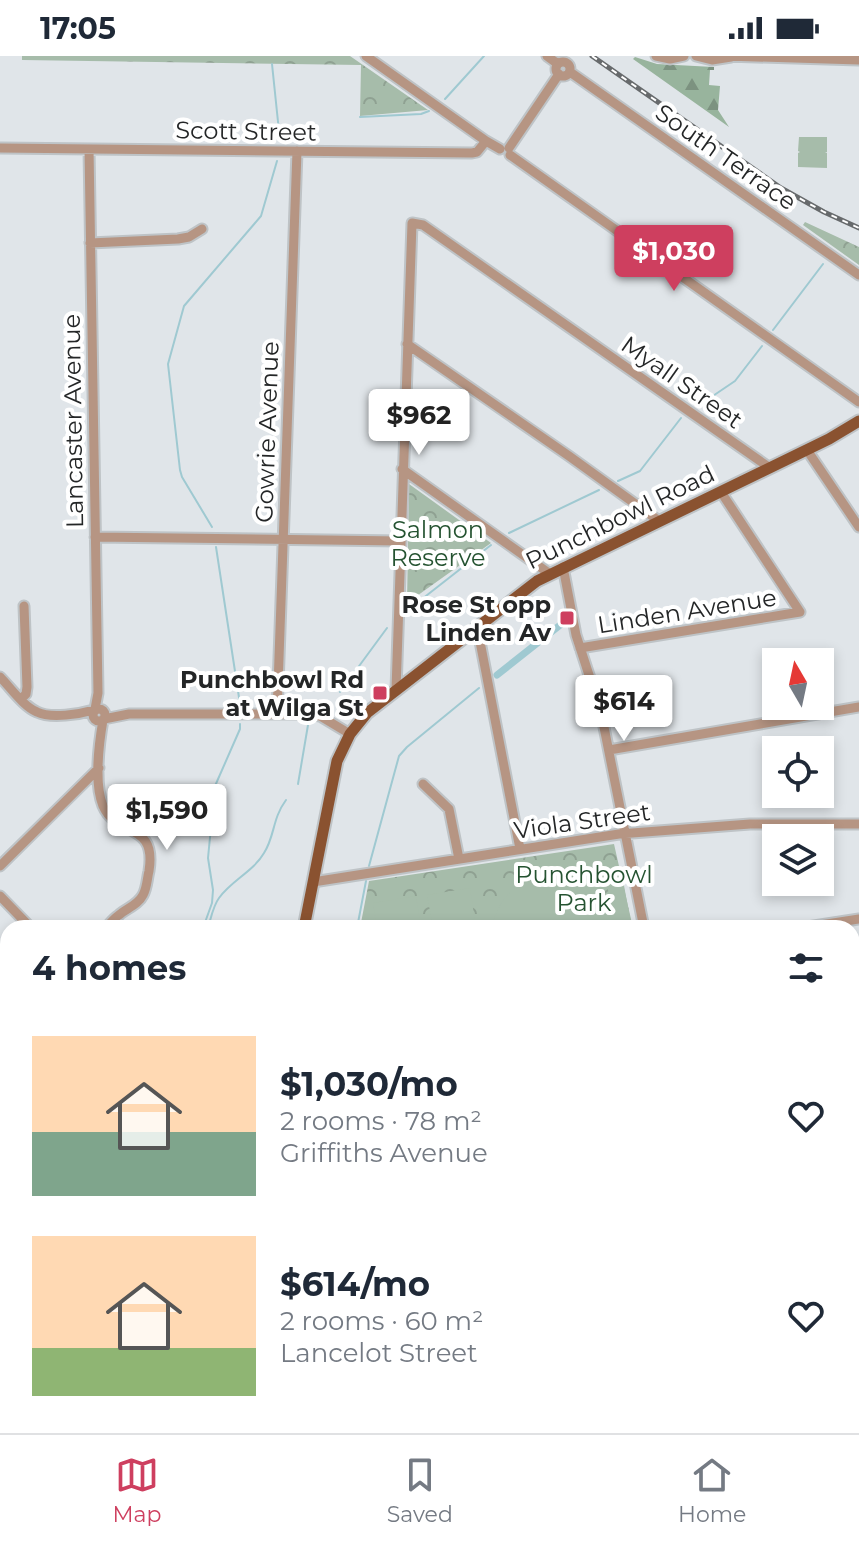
<!DOCTYPE html>
<html lang="en">
<head>
<meta charset="utf-8">
<style>
  :root { --surface:#fff; --page:#f6f6f7; --text:#1f2937; --muted:#747a83; --line:#e0e1e3; --accent:#ce3f5f }
  body { margin:0; font-family:Montserrat,sans-serif; background:var(--page); color:var(--text); height:100vh; display:flex; flex-direction:column; font-size:30px; white-space:nowrap }
  * { box-sizing:border-box; margin:0 }
  p { font-size:26px; color:var(--muted) }
  .icon { flex:none; width:44px; height:44px; fill:none; stroke:currentColor; stroke-width:2; stroke-linecap:round; stroke-linejoin:round }
  .map { position:relative; flex:1; overflow:hidden }
  .details { position:absolute; left:0px; top:864px; width:860px; height:514px; display:flex; flex-direction:column; background:var(--surface); border-radius:24px 24px 0 0; box-shadow:0 4px 12px #0003 }
  .details>* { flex:none }
  .needle { width:52px; rotate:351deg }
  .tools { position:absolute; left:762px; top:592px; display:grid; gap:16px }
  .tools a { display:grid; place-items:center; width:72px; height:72px; border-radius:0px; background:var(--surface); box-shadow:0 4px 12px #0003; font-size:40px }
  .price { position:absolute; translate:-50% -68px; padding:0 18px; border-radius:8px; background:#fff; color:#222; font-size:26px; line-height:52px; filter:drop-shadow(0 2px 4px #0008) }
  .price::after { content:''; position:absolute; left:50%; top:48px; width:24px; height:18px; margin-left:-12px; background:inherit; clip-path:polygon(0 0,100% 0,50% 100%) }
  .price.active { background:var(--accent); color:#fff }
  ul { padding:0; list-style:none }
  li { display:flex; align-items:center; gap:24px; height:200px; padding:0 32px }
  li span { display:grid; place-items:center; flex:none; width:224px; height:160px; border-radius:0px; color:#555 }
  li>.icon { margin-inline-start:auto }
  span .icon { width:96px; height:96px; fill:#fffc; stroke-width:1 }
  li b { font-size:34px }
  h2 { display:flex; justify-content:space-between; align-items:center; height:96px; padding:0 32px; font-size:34px }
  .status { display:flex; justify-content:space-between; align-items:center; height:56px; padding:0 40px; background:var(--surface); direction:ltr }
  .status svg { height:22px; fill:currentColor }
  .dock { display:flex; justify-content:space-around; align-items:center; height:112px; border-top:2px solid var(--line); background:var(--surface); font-size:22px; color:var(--muted) }
  .dock a { display:grid; justify-items:center; gap:4px }
  .dock .active { color:var(--accent) }
  .map>svg:first-child { display:block }
  .forest { fill:url(#forest-firs) }
  .park { fill:url(#park-crowns) }
  .pitch { fill:#a6bcaa }
  .lines { fill:none; stroke-linecap:round; stroke-linejoin:round }
  .stream { stroke:#9fc9d1; stroke-width:2 }
  .canal { stroke:#9fc9d1; stroke-width:7 }
  .minor-casing { stroke:#bec3c6; stroke-width:13 }
  .major-casing { stroke:#bec3c6; stroke-width:15 }
  .highway-casing { stroke:#bec3c6; stroke-width:18 }
  .minor { stroke:#b69583; stroke-width:9 }
  .major { stroke:#8a5230; stroke-width:11 }
  .highway { stroke:#793907; stroke-width:14 }
  .rail-casing { stroke:#676a6c; stroke-width:5 }
  .rail { stroke:#fff; stroke-width:2; stroke-dasharray:6; stroke-linecap:butt }
  .poi-dot { fill:#ce3f5f; stroke:#fff; stroke-width:3 }
  .labels { text-anchor:middle; dominant-baseline:central; stroke-width:8; stroke-linejoin:round; paint-order:stroke }
  .street-label { font-size:24px; fill:#242627; stroke:#fff }
  .park-label { font-size:24px; fill:#255331; stroke:#fff }
  .poi-label { font-size:24px; font-weight:bold; fill:#242627; stroke:#fff; text-anchor:end }
</style>
</head>
<body>
<div class="status"><b>17:05</b><svg viewBox="0 0 49 12"><path d="M0 12V9h3v3zM5 12V6h3v6zM10 12V3h3v9zM15 12V0h3v12zM26 1h20v11H26zM47 4h2v5h-2z"/></svg></div>
<div class="map">
<svg width="859" height="1377" viewBox="0 0 859 1377">
  <defs>
    <pattern id="forest-firs" width="22" height="20" patternUnits="userSpaceOnUse" patternTransform="scale(2)"><rect width="22" height="20" fill="#98b49d"/><path d="M5 1l3.5 6h-7zM16 11l3.5 6h-7z" fill="#7c9280"/></pattern>
    <pattern id="park-crowns" width="20" height="18" patternUnits="userSpaceOnUse" patternTransform="scale(2)"><rect width="20" height="18" fill="#a6bcaa"/><path d="M2 6a3 3 0 1 1 6 0M12 15a3 3 0 1 1 6 0" fill="none" stroke="#8fa192"/></pattern>
  </defs>
  <rect width="100%" height="100%" fill="#e0e5e9"/>
  <!-- forest -->
  <path class="forest" d="M635,1L657,8L714,11V14H710L709,29L720,30L718,54L729,71L633,3Z"/>
  <!-- park -->
  <path class="park" d="M22,0H350L428,54L360,60L361,9L22,4Z
    M805,166L859,191V209L803,169Z
    M409,428L491,487L407,547Z
    M614,788L633,872H360L369,825Z
    M859,1241V1299H852V1242Z"/>
  <!-- pitch -->
  <path class="pitch" d="M799,81H827V96H825L827,97V112L798,111V97L800,96L798,95Z
    M550,813C576,813 601,827 608,852L611,851L606,822L622,819L632,872H492C497,842 521,820 550,813Z
    M470,832L476,872H433L427,839Z
    M416,840L421,872H377L373,847Z"/>
  <g class="lines">
    <!-- stream -->
    <path class="stream" d="M272,8L280,85
      M445,43L484,0
      M360,61L421,58L429,55
      M773,274L823,208
      M698,350L735,325L762,290
      M618,425L640,415L681,362
      M212,471L182,421L180,414L168,308L184,250L261,160L277,105
      M509,477L599,434
      M216,491L240,648
      M408,554L491,489
      M340,636L387,572
      M298,728L308,669
      M369,810L399,700L407,691L479,632
      M203,872L212,847L213,834L208,802L215,730L240,673V668
      M208,872C211,862 213,850 219,842C232,824 253,816 264,797C275,780 272,763 286,744
      M357,872L366,825
      M852,911L859,908
      M0,1231L8,1221"/>
    <!-- canal -->
    <path class="canal" d="M497,619L564,566"/>
    <defs>
      <path id="minor" d="M366,0L486,85L500,93
        M547,0L558,8
        M656,0L670,3L684,0
        M696,0L712,4L731,1
        M726,0L859,4
        M556 13a7 7 0 1 1 14 0a7 7 0 1 1-14 0Z
        M570,16L859,219
        M0,92L472,97L477,96L486,85
        M509,92L559,18
        M89,93L98,637L95,653
        M510,99L859,346
        M90,187L178,183L189,181L202,173
        M407,288L569,400L659,465
        M807,394L859,471
        M402,413L550,518
        M95,481L400,485
        M563,511L576,579L601,656L644,872
        M477,570L520,793
        M580,592L800,556L721,436
        M0,621C11,632 23,650 37,656C51,663 80,658 94,654
        M396,634L412,167L423,169L770,412
        M21,643L26,638L27,631L24,550
        M93 659a6 6 0 1 1 12 0a6 6 0 1 1-12 0Z
        M277,658L297,95
        M104,663L129,658H308L320,660L350,678
        M103,664C99,687 94,728 103,750C117,782 157,765 149,815C147,823 147,832 143,839C138,849 127,852 119,859C114,862 110,867 106,872
        M609,694L859,651
        M423,728L449,753L459,803
        M0,810L99,712
        M313,826L619,778L750,768H859
        M0,840L31,872
        M801,872L859,863
        M852,1057L859,1055
        M852,1145L859,1143
        M852,1170L859,1199
        M852,1235L859,1234
        M337,1370L338,1377
        M634,1370L636,1377
        M746,1370L747,1377
        M826,1370L827,1377
        M353,1377L378,1370
        M609,1377L626,1370"/>
      <path id="major" d="M304,872L337,705L350,678L367,657L537,525L829,383L859,365
        M121,1370L124,1377"/>
      <path id="highway" d="M852,964L859,961
        M0,1137L8,1134"/>
    </defs>
    <!-- minor casing -->
    <use href="#minor" class="minor-casing"/>
    <!-- major casing -->
    <use href="#major" class="major-casing"/>
    <!-- highway casing -->
    <use href="#highway" class="highway-casing"/>
    <!-- minor -->
    <use href="#minor" class="minor"/>
    <!-- major -->
    <use href="#major" class="major"/>
    <!-- highway -->
    <use href="#highway" class="highway"/>
    <defs>
      <path id="rail" d="M592,0L781,132L824,156L859,172"/>
    </defs>
    <!-- rail casing -->
    <use href="#rail" class="rail-casing"/>
    <!-- rail -->
    <use href="#rail" class="rail"/>
  </g>
  <!-- markers -->
  <g class="poi-dot">
    <rect x="559" y="554" width="16" height="16" rx="4"/>
    <rect x="372" y="629" width="16" height="16" rx="4"/>
  </g>
  <g class="labels">
    <!-- street labels -->
    <g class="street-label">
      <text transform="translate(246 75) rotate(1)">Scott Street</text>
      <text transform="translate(726 101) rotate(35)">South Terrace</text>
      <text transform="translate(682 326) rotate(35)">Myall Street</text>
      <text transform="translate(73 365) rotate(-91)">Lancaster Avenue</text>
      <text transform="translate(267 376) rotate(-88)">Gowrie Avenue</text>
      <text transform="translate(620 461) rotate(-26)">Punchbowl Road</text>
      <text transform="translate(687 555) rotate(-9)">Linden Avenue</text>
      <text transform="translate(582 765) rotate(-8)">Viola Street</text>
    </g>
    <!-- park labels -->
    <g class="park-label">
      <text x="438" y="473">Salmon<tspan x="438" dy="28">Reserve</tspan></text>
      <text x="584" y="818">Punchbowl<tspan x="584" dy="28">Park</tspan></text>
    </g>
    <!-- poi labels -->
    <g class="poi-label">
      <text x="551" y="548">Rose St opp<tspan x="551" dy="28">Linden Av</tspan></text>
      <text x="364" y="623">Punchbowl Rd<tspan x="364" dy="28">at Wilga St</tspan></text>
    </g>
  </g>
</svg>
<div class="tools">
<a><svg class="needle" viewBox="-14 -14 28 28"><path d="M0-13l5 13h-10z" fill="#e53935"/><path d="M0 13l5-13h-10z" fill="#747a83"/></svg></a>
<a><svg class="icon" aria-label="locate" viewBox="0 0 24 24"><circle cx="12" cy="12" r="6"/><path d="M12 2v4M12 18v4M2 12h4M18 12h4"/></svg></a>
<a><svg class="icon" aria-label="layers" viewBox="0 0 24 24"><path d="M12 4l9 5-9 5-9-5zM3 14l9 5 9-5"/></svg></a>
</div>
<b class="price active" style="left:674px;top:237px">$1,030</b>
<b class="price" style="left:419px;top:401px">$962</b>
<b class="price" style="left:624px;top:687px">$614</b>
<b class="price" style="left:167px;top:796px">$1,590</b>
<section class="details">
<h2>4 homes<svg class="icon" aria-label="filters" viewBox="0 0 24 24"><path d="M4 7h16M4 17h16"/><circle cx="9" cy="7" r="2"/><circle cx="15" cy="17" r="2"/></svg></h2>
<ul>
<li><span style="background:linear-gradient(#ffd9b3 60%,#7fa58c 0)"><svg class="icon" aria-label="home" viewBox="0 0 24 24"><path d="M3 11l9-7 9 7M6 9v11h12V9"/></svg></span><div><b>$1,030/mo</b><p>2 rooms · 78 m²</p><p>Griffiths Avenue</p></div><svg class="icon" aria-label="heart" viewBox="0 0 24 24"><path d="M12 20l-8-8c-3-5 5-10 8-4 3-6 11-1 8 4z"/></svg></li>
<li><span style="background:linear-gradient(#ffd9b3 70%,#8fb573 0)"><svg class="icon" aria-label="home" viewBox="0 0 24 24"><path d="M3 11l9-7 9 7M6 9v11h12V9"/></svg></span><div><b>$614/mo</b><p>2 rooms · 60 m²</p><p>Lancelot Street</p></div><svg class="icon" aria-label="heart" viewBox="0 0 24 24"><path d="M12 20l-8-8c-3-5 5-10 8-4 3-6 11-1 8 4z"/></svg></li>
</ul>
</section>
</div>
<nav class="dock">
<a class="active"><svg class="icon" aria-label="map" viewBox="0 0 24 24"><path d="M3 6l6-2 6 2 6-2v14l-6 2-6-2-6 2zM9 4v14M15 6v14"/></svg>Map</a>
<a><svg class="icon" aria-label="saved" viewBox="0 0 24 24"><path d="M7 4h10v16l-5-4-5 4z"/></svg>Saved</a>
<a><svg class="icon" aria-label="home" viewBox="0 0 24 24"><path d="M3 11l9-7 9 7M6 9v11h12V9"/></svg>Home</a>
</nav>
</body>
</html>
